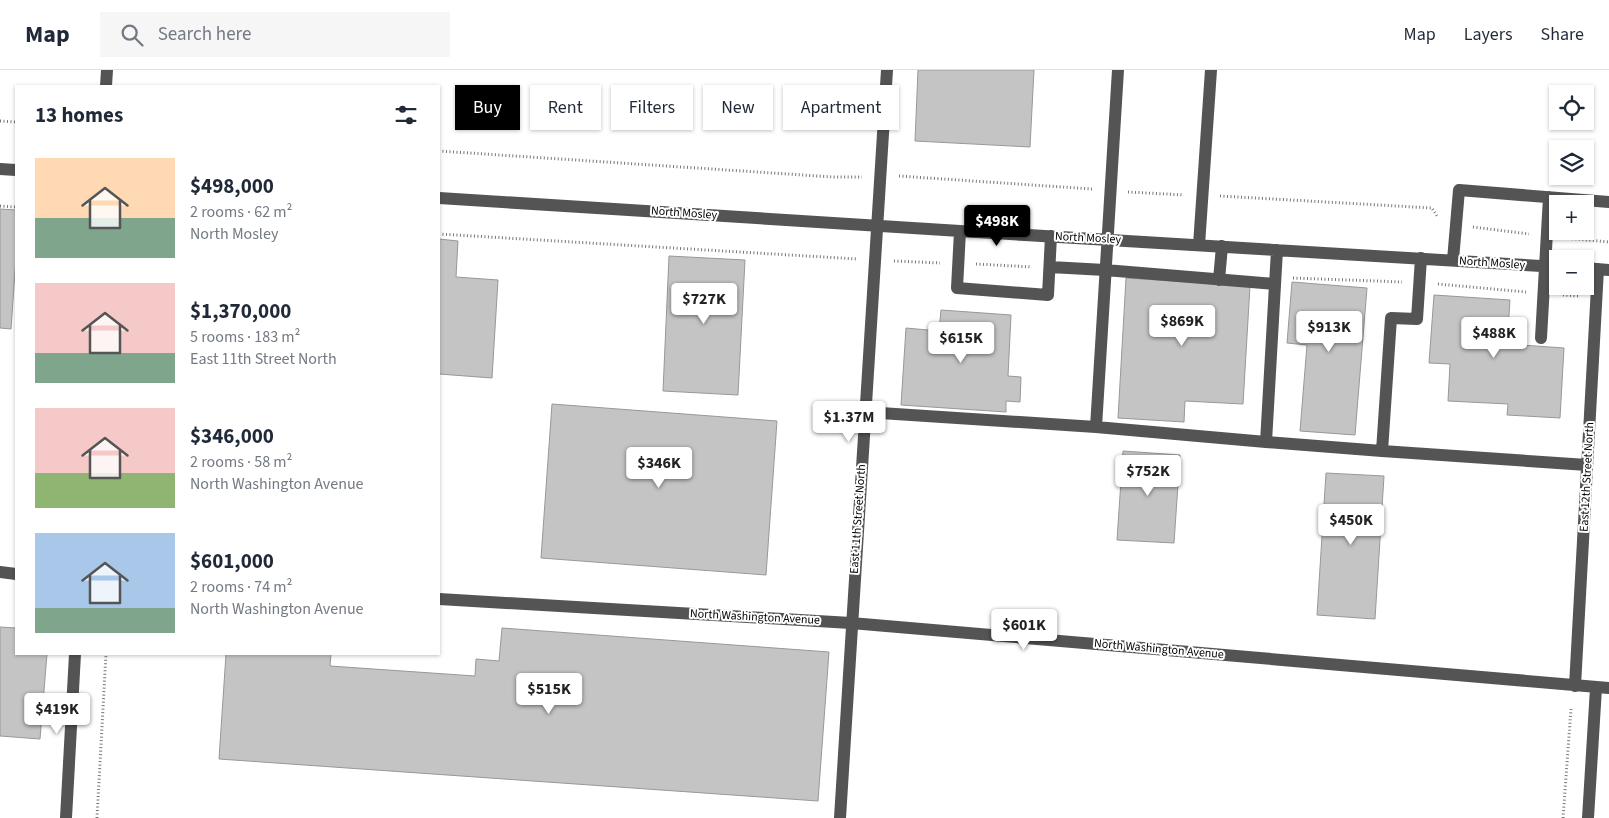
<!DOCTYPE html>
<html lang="en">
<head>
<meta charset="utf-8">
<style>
  :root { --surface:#fff; --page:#f6f6f7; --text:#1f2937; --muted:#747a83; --line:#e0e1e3; --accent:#000 }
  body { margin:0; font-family:"Source Sans 3",sans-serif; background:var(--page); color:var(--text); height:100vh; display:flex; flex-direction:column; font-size:19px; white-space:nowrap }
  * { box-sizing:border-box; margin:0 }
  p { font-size:16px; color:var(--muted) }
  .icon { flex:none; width:28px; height:28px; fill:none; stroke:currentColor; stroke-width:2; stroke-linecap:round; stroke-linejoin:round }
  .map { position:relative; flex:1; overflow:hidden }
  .panel { position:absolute; left:15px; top:15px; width:425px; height:570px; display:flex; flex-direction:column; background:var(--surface); border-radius:0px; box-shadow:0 1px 4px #0004 }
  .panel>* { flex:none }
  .hud { position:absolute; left:455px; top:15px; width:475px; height:45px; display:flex; gap:10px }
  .buttons { position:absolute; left:1549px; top:15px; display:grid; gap:10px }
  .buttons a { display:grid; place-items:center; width:45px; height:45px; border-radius:0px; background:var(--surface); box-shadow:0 1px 4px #0004; font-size:25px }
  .price { position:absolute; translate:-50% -42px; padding:0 11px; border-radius:5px; background:#fff; color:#222; font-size:16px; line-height:32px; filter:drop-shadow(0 1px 2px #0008) }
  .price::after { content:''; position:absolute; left:50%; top:30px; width:15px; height:11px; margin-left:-8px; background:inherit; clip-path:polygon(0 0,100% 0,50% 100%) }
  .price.on { background:var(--accent); color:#fff }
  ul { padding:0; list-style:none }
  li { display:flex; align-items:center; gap:15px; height:125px; padding:0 20px }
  li span { display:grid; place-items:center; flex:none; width:140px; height:100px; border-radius:0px; color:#555 }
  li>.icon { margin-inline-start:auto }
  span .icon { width:60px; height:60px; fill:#fffc; stroke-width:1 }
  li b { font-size:21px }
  h2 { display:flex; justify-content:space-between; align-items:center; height:60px; padding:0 20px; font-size:21px }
  .tag { padding:0 18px; border-radius:0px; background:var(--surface); box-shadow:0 1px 4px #0004; font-size:18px; line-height:45px }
  .tag.on { background:var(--accent); color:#fff }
  header { display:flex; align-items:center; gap:30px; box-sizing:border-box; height:70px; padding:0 25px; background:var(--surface); border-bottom:1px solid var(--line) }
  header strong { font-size:24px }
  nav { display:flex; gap:28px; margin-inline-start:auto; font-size:18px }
  .search { width:350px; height:45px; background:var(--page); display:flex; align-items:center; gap:12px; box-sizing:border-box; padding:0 18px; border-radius:0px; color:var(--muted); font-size:19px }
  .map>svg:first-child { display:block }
  .building { fill:#c4c4c4; stroke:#989898 }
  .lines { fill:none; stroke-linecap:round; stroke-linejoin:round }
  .path { stroke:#767676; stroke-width:3; stroke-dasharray:1 2.5; stroke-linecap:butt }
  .minor { stroke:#545454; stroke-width:12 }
  .labels { text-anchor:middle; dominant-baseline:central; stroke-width:4; stroke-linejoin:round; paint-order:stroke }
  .street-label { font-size:12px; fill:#000; stroke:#fff }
</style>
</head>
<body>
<header>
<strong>Map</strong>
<div class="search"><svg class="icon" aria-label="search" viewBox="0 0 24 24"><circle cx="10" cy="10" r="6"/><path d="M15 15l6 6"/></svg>Search here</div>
<nav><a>Map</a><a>Layers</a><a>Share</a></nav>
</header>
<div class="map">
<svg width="1609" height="748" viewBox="0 0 1609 748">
  <rect width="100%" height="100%" fill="#fff"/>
  <!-- building -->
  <path class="building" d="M918,0H1034L1030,77L915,71Z
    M0,139L16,140V187L11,259L0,258Z
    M439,169L458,171L456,207L498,210L492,308L439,304Z
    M669,186L745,190L738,325L663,321Z
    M1126,208L1250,216L1243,334L1185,331L1184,352L1118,348Z
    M1292,212L1367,218L1355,365L1300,361L1307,275L1287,273Z
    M1434,225L1510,230L1507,274L1564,278L1560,348L1507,345L1508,334L1448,331L1450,294L1429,293Z
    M941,240L1011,245L1008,306L1021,307L1020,332L1006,331V342L901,335L906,258L939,261Z
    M552,334L777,351L766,505L541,488Z
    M1123,381L1180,385L1174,473L1117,470Z
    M1326,403L1384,406L1375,549L1317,545Z
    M0,557L16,558V584H47L40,669L0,666Z
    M502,558L829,582L818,731L219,689L226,584H331L330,596L475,606L476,589L499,591Z"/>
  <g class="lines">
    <!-- path -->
    <path class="path" d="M0,51L16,52
      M439,81L833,107H862
      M899,106L1092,119
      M1128,122L1184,125
      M1220,126L1432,138L1437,146
      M0,136L16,137
      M1473,157L1529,164
      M439,164L857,189
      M1565,168L1609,172
      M894,191L940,193
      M976,194L1032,197
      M1293,208L1402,212
      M1438,214L1526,222
      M1563,225L1579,226
      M97,748L106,584
      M1563,748L1571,639"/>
    <!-- minor -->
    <path class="minor" d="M1118,0L1096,357L1266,372L1277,180
      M106,16L107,0
      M0,99L16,100
      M439,128L960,161L1558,197
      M960,161L957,218L1048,225L1051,166
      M1199,175L1211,0
      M1453,190L1459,120L1609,132
      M1050,197L1105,200L1275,214
      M1585,198L1609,200
      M1219,210L1222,176
      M1541,268L1549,127
      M865,342L1096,357
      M1266,372L1382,381L1391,248L1417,249L1421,188
      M1382,381L1587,395
      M0,502L16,504
      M439,529L851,553L1609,618
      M1575,616L1598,199
      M66,748L75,584
      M840,748L887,0
      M1588,748L1596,618"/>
  </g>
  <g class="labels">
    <!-- street labels -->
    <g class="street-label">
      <text transform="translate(684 143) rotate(4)">North Mosley</text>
      <text transform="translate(1088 168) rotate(3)">North Mosley</text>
      <text transform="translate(1492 193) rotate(4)">North Mosley</text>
      <text transform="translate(1587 407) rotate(-87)">East 12th Street North</text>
      <text transform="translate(858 449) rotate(-86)">East 11th Street North</text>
      <text transform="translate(755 547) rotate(3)">North Washington Avenue</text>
      <text transform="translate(1159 579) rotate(5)">North Washington Avenue</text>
    </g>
  </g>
</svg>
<div class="buttons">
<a><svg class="icon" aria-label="locate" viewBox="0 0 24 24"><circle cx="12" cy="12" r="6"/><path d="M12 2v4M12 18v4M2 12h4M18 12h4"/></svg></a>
<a><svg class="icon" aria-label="layers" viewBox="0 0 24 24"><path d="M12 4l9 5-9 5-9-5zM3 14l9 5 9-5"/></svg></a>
<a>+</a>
<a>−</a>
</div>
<b class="price on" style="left:997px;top:177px">$498K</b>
<b class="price" style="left:704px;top:255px">$727K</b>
<b class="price" style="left:1182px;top:277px">$869K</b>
<b class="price" style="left:1329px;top:283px">$913K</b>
<b class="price" style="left:1494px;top:289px">$488K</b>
<b class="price" style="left:961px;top:294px">$615K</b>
<b class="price" style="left:849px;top:373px">$1.37M</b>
<b class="price" style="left:659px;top:419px">$346K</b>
<b class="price" style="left:1148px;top:427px">$752K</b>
<b class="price" style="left:1351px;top:476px">$450K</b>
<b class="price" style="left:1024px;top:581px">$601K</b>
<b class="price" style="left:549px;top:645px">$515K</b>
<b class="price" style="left:57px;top:665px">$419K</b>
<div class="hud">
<a class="tag on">Buy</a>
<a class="tag">Rent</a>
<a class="tag">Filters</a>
<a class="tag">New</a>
<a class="tag">Apartment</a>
</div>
<section class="panel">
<h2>13 homes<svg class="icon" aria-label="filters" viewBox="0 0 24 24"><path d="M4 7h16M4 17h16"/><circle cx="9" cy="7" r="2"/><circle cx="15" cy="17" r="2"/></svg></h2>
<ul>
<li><span style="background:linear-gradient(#ffd9b3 60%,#7fa58c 0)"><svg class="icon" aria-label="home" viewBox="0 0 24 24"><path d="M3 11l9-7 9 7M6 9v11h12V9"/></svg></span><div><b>$498,000</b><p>2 rooms · 62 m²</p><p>North Mosley</p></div></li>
<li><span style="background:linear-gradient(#f6c9c9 70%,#7fa58c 0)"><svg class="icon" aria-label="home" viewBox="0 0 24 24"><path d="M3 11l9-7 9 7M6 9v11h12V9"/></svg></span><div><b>$1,370,000</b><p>5 rooms · 183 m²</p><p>East 11th Street North</p></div></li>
<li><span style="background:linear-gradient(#f6c9c9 65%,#8fb573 0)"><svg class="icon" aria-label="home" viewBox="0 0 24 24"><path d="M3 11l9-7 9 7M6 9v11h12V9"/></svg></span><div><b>$346,000</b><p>2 rooms · 58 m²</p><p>North Washington Avenue</p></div></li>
<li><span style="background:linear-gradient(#a9c7e8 75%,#7fa58c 0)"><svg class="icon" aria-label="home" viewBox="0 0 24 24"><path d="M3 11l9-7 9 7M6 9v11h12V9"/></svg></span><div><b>$601,000</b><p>2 rooms · 74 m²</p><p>North Washington Avenue</p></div></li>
</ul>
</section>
</div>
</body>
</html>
